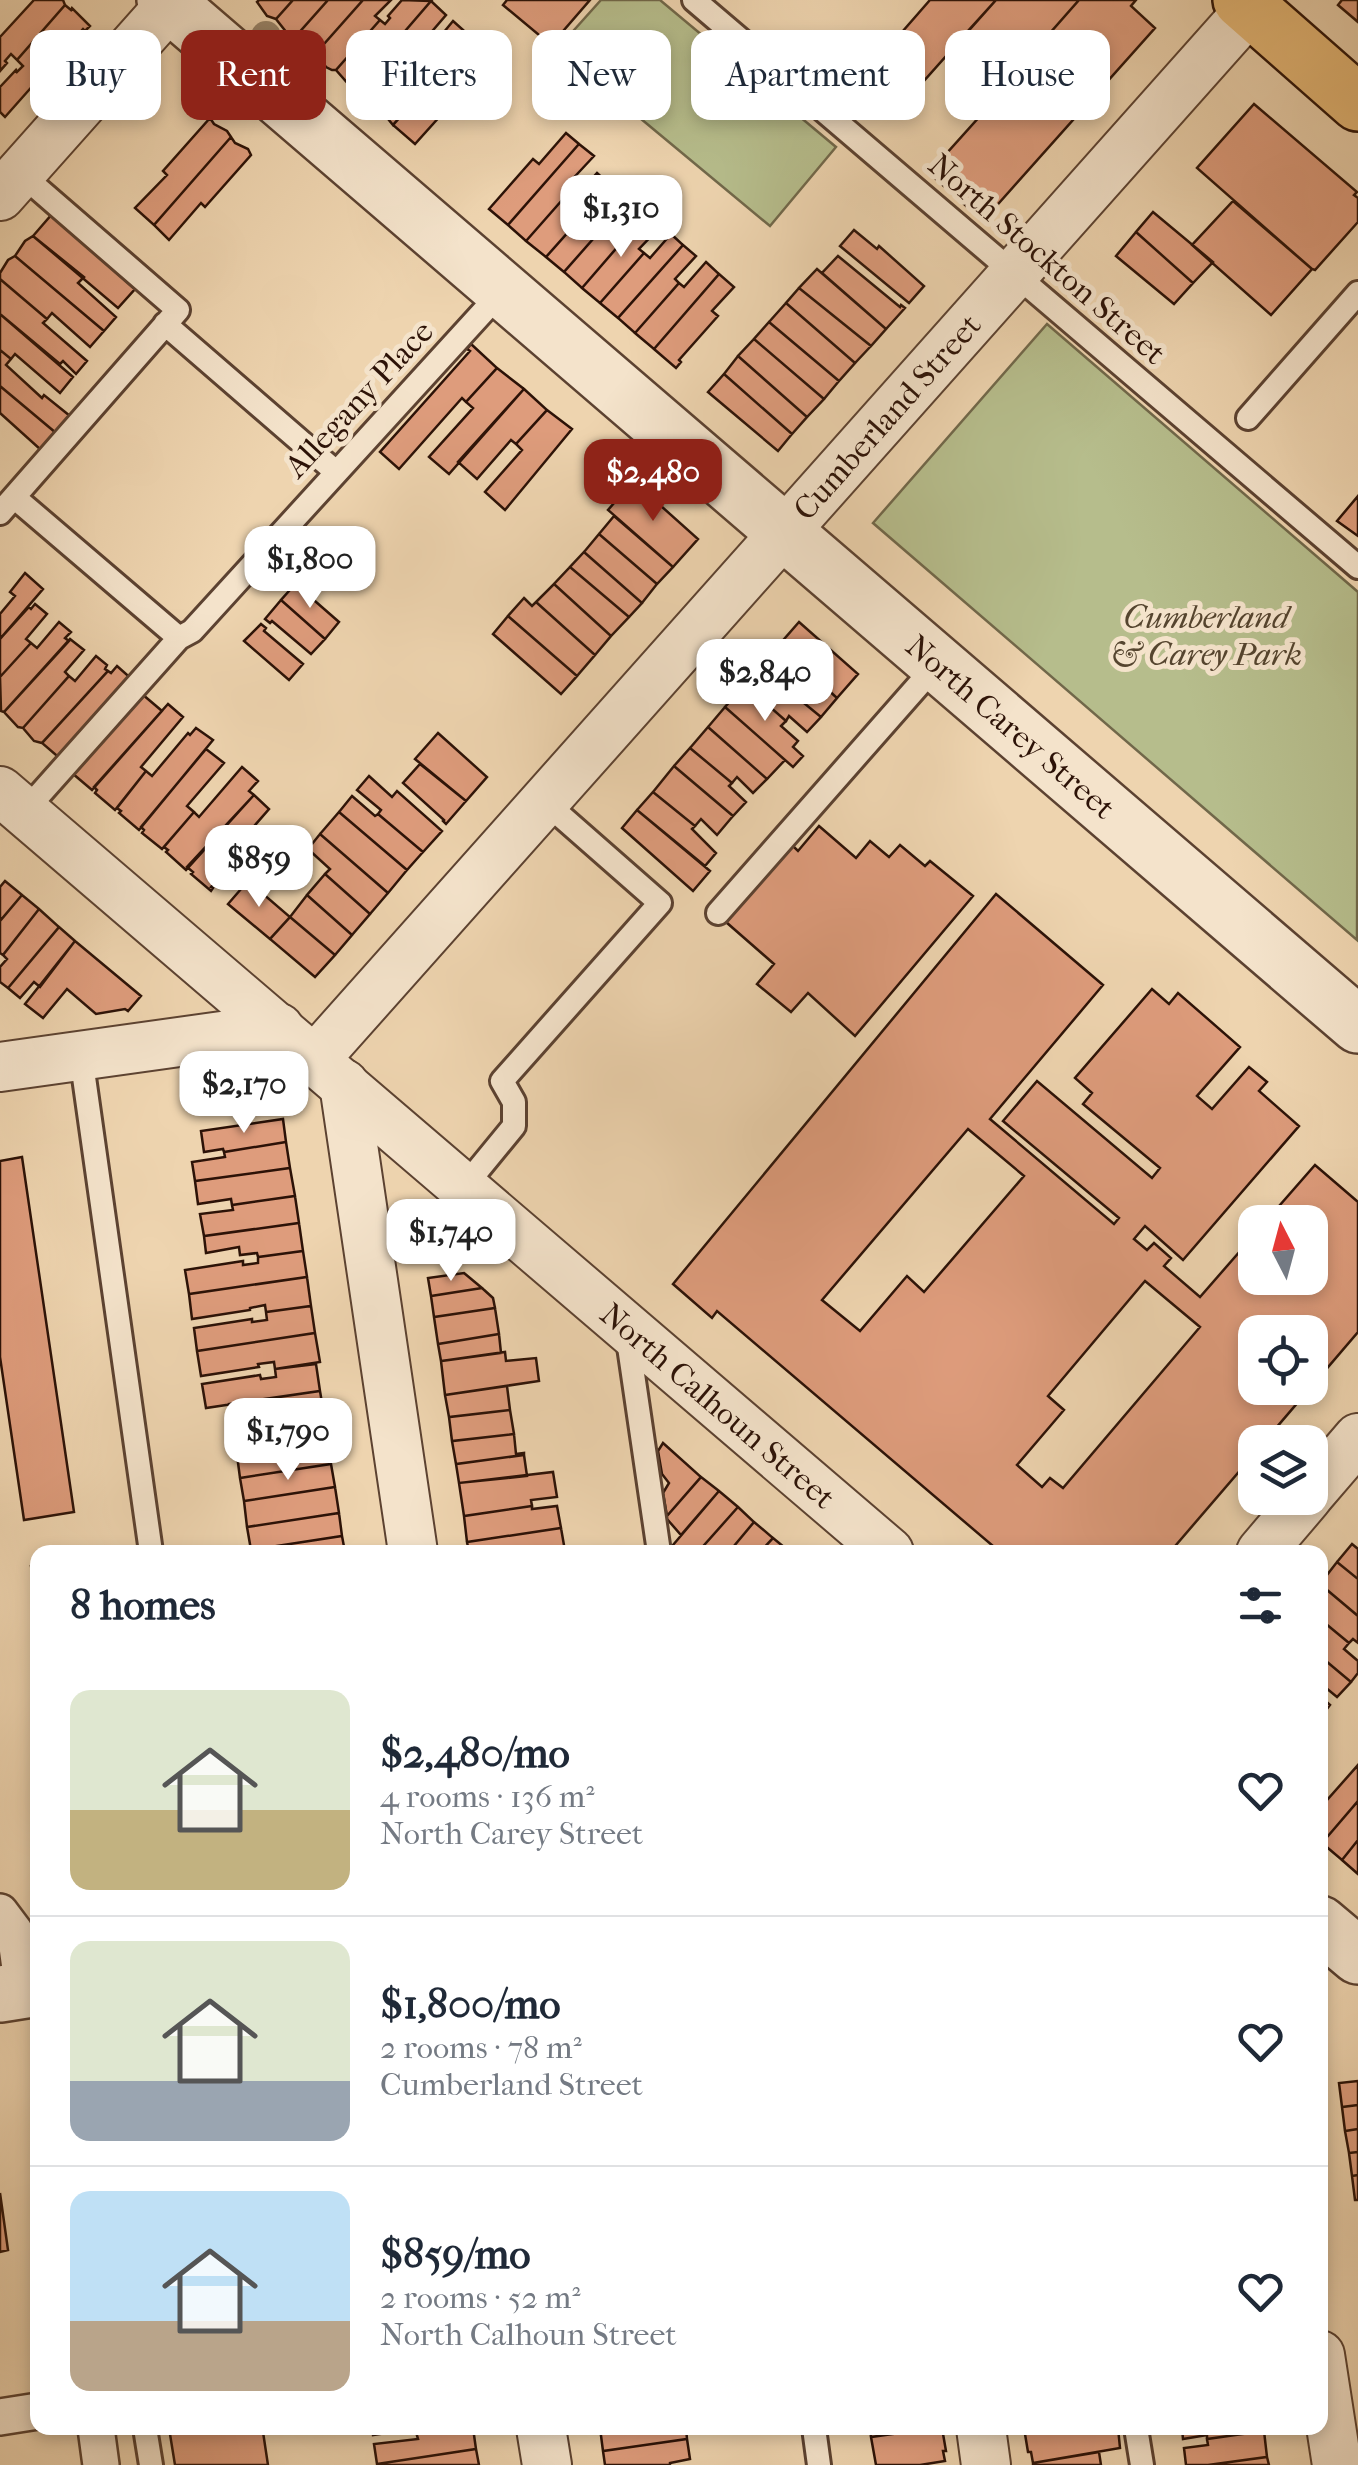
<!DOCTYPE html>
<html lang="en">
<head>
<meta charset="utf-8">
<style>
  :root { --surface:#fff; --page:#f2f2f3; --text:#1f2937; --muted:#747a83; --line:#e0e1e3; --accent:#8f2418 }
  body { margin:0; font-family:"IM FELL French Canon",serif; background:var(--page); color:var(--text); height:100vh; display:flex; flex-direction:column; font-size:38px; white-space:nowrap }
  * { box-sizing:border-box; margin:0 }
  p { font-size:32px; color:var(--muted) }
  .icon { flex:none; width:55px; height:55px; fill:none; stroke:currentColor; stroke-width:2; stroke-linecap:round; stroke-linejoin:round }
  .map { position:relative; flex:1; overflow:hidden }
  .sheet { position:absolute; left:30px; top:1545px; width:1298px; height:890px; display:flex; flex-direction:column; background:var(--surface); border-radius:20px; box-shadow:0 5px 15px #0003 }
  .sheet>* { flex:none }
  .hud { position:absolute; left:30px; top:30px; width:1300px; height:90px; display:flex; gap:20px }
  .needle { width:65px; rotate:354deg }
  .controls { position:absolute; left:1238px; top:1205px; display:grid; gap:20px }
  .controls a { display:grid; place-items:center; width:90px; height:90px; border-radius:20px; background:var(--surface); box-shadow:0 5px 15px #0003; font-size:50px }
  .price { position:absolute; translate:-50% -85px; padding:0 22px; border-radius:20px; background:#fff; color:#222; font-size:32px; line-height:65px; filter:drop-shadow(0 2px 5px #0008) }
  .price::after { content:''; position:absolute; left:50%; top:60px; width:30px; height:22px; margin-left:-15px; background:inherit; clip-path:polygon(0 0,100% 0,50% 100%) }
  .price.on { background:var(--accent); color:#fff }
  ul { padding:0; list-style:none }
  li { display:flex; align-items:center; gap:30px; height:250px; padding:0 40px }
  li+li { border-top:2px solid var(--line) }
  li span { display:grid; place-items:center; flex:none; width:280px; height:200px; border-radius:20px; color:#555 }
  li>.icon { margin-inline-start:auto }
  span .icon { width:120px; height:120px; fill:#fffc; stroke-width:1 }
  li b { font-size:42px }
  h2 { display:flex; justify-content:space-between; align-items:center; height:120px; padding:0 40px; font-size:42px }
  .tag { padding:0 35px; border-radius:20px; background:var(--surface); box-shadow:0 5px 15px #0003; font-size:35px; line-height:90px }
  .tag.on { background:var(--accent); color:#fff }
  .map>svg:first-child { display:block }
  .green { fill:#b6bd8c; stroke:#71684a; stroke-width:2.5 }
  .building { fill:#de9c7c; stroke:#2c1207; stroke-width:2.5; fill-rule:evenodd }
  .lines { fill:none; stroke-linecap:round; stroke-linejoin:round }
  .service-casing { stroke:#5c4231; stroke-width:28 }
  .pedestrian-casing { stroke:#5c4231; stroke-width:40 }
  .minor-casing { stroke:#5c4231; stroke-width:52 }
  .tertiary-casing { stroke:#5c4231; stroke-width:60 }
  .primary-casing { stroke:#2c1207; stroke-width:60 }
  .service { stroke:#f4e3cb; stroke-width:22 }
  .pedestrian { stroke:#f4e3cb; stroke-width:35 }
  .minor { stroke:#f4e3cb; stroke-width:48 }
  .tertiary { stroke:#f4e3cb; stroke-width:55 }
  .primary { stroke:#e7ba78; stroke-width:55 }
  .tree { fill:#9a8569 }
  .labels { text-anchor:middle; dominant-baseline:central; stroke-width:10; stroke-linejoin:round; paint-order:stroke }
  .street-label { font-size:32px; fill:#2c1207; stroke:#f4e3cb }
  .park-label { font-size:32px; font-style:italic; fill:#55452f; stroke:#f4e3cb }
</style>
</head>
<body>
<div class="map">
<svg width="1358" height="2465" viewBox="0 0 1358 2465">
  <rect width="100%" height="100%" fill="#eed4af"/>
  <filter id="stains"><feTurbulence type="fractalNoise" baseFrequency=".002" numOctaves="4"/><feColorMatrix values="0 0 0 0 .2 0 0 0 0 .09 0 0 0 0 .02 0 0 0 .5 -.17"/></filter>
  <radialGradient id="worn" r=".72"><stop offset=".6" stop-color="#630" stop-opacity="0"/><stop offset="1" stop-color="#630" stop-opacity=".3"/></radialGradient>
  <!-- green -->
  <path class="green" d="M601,0H660L836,147L770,226L557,49Z
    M1047,324L1358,592L1357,940L873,523Z"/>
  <!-- building -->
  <path class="building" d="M34,0H63L65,5L17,60L11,54L5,61L7,63L0,71V37Z
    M259,0H293L276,19L267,16L257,2Z
    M293,0H328L296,36L287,33L276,19Z
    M328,0H363L316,53H311L296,36Z
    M363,0H391L375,16L380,20L336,70H332L326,67L316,53Z
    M402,0L431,1L356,88L351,87L336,70L380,20L385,24L390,18L388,16Z
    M507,0H590L551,45L503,5Z
    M930,0H996L914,92L875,63Z
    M996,0H1079L1014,74L968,31Z
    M1079,0H1136L1131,6L1155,28L983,221L929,173L1016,76L1014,74Z
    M1342,0H1358V22L1338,5Z
    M431,1L446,15L416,50L421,54L376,104L366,100L356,88Z
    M65,5L71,10L72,8L90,26L85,31L83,29L5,117L0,112V87L16,70L17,72L23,66L17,60Z
    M453,21L471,37L393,125L376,104L421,54L426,58L432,50L430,49Z
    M466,43L484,59L454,90L459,95L415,144L393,125Z
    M1254,104L1357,192L1354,195L1358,198V222L1315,270L1312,269L1197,168Z
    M210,118L214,124L227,131L231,137L154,225L135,208L167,175L163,171Z
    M566,133L579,144L508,225L489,209L533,159L539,164Z
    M231,137L235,143L248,149L251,155L205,207L201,203L169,240L154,225Z
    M579,144L594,156L566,186L571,190L526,241L508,225Z
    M597,173L610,185L546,257L526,241L571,190L577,195Z
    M610,185L624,196L604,219L608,222L564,272L546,257Z
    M1233,201L1312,269L1271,315L1192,245Z
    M635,204L646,214L582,288L564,272L608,222L614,227Z
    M1153,212L1213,262L1193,283L1136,232Z
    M53,213L54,217L135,289L118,308L33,236Z
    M646,214L660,227L639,249L644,253L600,303L582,288Z
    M854,230L877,249L879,246L924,286L909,303L840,246Z
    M1136,232L1193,283L1174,304L1116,256Z
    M671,234L683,245L618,318L600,303L644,253L650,258Z
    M33,236L84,277L78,283L116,317L104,331L15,256L25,241Z
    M683,245L696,256L675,279L679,283L635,333L618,318Z
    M15,256L104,331L90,347L52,313L47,319L0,279V273L8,260Z
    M838,256L900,307L901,305L905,308L886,329L822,273Z
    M706,262L719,274L654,349L635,333L679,283L684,287Z
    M817,269L886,329L871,346L799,288Z
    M719,274L734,287L712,311L718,316L679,360L681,362L676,368L654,349Z
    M0,279L47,319L43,323L87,361L76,374L63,361L60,364L0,314Z
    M799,288L871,346L855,363L786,303Z
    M786,303L855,363L839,381L769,322Z
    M0,314L73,377L60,393L15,354L11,359L0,350Z
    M769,322L839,381L824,399L754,339Z
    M754,339L824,399L807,417L738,356Z
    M471,344L497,368L466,402L462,398L399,469L380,452L470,351L467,349Z
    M0,350L11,359L6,365L42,398L44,395L70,416L56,433L0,386Z
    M738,356L807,417L792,434L724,374Z
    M497,368L524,389L449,474L429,457L473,408L466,402Z
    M724,374L792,434L778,451L708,392Z
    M0,386L56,433L41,450L0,413Z
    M524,389L547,410L516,444L511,440L477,479L458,462Z
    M547,410L572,429L505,510L485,492L522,450L516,444Z
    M633,481L698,539L673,567L608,510Z
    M1358,496V536L1337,521Z
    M614,516L673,567L657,584L599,534Z
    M599,534L657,584L642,603L584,552Z
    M584,552L642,603L629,617L570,567Z
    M570,567L629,617L611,636L554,584Z
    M25,573L43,589L0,639V614L15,596L10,592Z
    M297,582L302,587L300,588L339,622L325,639L281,600Z
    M554,584L611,636L595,655L536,602Z
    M524,598L532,606L536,602L595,655L577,676L508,616Z
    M281,600L325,639L311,654L272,621L270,623L265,619Z
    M35,604L47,614L26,639L31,643L0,677V639L29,607L31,609Z
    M508,616L577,676L561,694L493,634Z
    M59,622L71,632L65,638L69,641L4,712L1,711L0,677L31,643L37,648Z
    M799,622L858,674L837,698L779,645Z
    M261,624L266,628L264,631L303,664L289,680L244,641Z
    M70,639L84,650L65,672L69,676L23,728L18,727L4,712Z
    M779,645L837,698L821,717L760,667Z
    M96,656L107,665L105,669L108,671L42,743L34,741L23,728L69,676L75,681Z
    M117,666L134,681L63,761L42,743L108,671L111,673Z
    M760,667L821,717L807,732L789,716L786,721L745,685Z
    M745,685L786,721L781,726L798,741L793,747L803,756L793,767L725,707Z
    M142,694L162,711L92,790L72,773Z
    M168,704L183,717L141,767L146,771L115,810L95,793L97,790L94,787Z
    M725,707L785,760L767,779L708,727Z
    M708,727L767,779L753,793L737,777L732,783L690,748Z
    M196,728L213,740L139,830L119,813L121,811L117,808L146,771L152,776L188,733L190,735Z
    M438,733L487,777L466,801L415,759Z
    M690,748L732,783L729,786L746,802L733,816L674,766Z
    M206,749L224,763L187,806L194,812L162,849L142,833L144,830L141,827Z
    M420,764L466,801L446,824L443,821L444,820L403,783Z
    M674,766L733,816L717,835L701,819L695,826L653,792Z
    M242,767L258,781L249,791L254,795L186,870L166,852L168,850L164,847L194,812L199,817Z
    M369,776L392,797L397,791L442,831L423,852L378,814L381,810L357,790Z
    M653,792L695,826L692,829L716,853L705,866L637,810Z
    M254,795L269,809L236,847L241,852L211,887L213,888L211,891L191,874L193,872L187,867Z
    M352,796L375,816L378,814L423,852L407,870L339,812Z
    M637,810L710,871L693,891L622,828Z
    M339,812L407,870L388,893L320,834Z
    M819,826L856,858L870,841L889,857L900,845L925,866L930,861L973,896L855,1036L808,993L791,1012L757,984L774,964L726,922L792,845L798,851Z
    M320,834L388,893L370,914L325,874L330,869L308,849Z
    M325,874L370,914L352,935L307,895Z
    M5,881L22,895L0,921V887Z
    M248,881L290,917L270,939L228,904Z
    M996,894L1103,985L990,1119L1114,1224L1119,1218L1003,1121L1037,1081L1152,1178L1160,1168L1083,1104L1092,1093L1075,1078L1152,989L1169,1004L1178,993L1240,1047L1197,1096L1212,1109L1249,1067L1267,1082L1259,1091L1299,1126L1183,1260L1145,1226L1134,1239L1147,1250L1154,1243L1171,1258L1164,1266L1200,1297L1255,1234V1278H1310V1222H1265L1315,1165L1358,1202V1332L1264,1442H1255V1453L1170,1552H1000L717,1311L712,1318L673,1284ZM968,1129L1024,1176L924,1292L907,1276L860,1331L822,1300ZM1145,1281L1200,1327L1063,1488L1050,1478L1042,1487L1017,1465L1064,1410L1048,1396ZM1255,1332H1310V1388H1255Z
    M22,895L39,909L3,955L0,953V921Z
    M307,895L352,935L335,955L290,917Z
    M39,909L59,927L8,988L0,982V967L7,959L3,955Z
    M290,917L335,955L315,977L270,939Z
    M59,927L75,941L40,987L34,982L20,998L8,988Z
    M75,941L141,996L128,1011L125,1009L96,1014L67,989L43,1018L25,1004Z
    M283,1119L286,1142L224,1152L223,1149L204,1152L201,1131Z
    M286,1142L290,1168L195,1181L192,1162L225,1157L224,1152Z
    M22,1157L74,1512L24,1520L0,1357V1161Z
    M290,1168L295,1196L232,1205L231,1199L198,1204L195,1181Z
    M295,1196L299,1223L204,1236L200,1214L233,1210L232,1205Z
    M299,1223L303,1251L258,1257L257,1253L240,1255L239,1247L206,1253L204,1236Z
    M303,1251L307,1277L189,1294L185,1270L243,1261V1265L258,1263V1257Z
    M464,1273L482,1288L431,1296L428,1278Z
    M307,1277L311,1306L266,1312L265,1305L250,1308V1310L192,1319L189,1294Z
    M482,1288L493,1298L495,1308L434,1317L431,1296Z
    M311,1306L315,1333L197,1351L194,1328L252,1319V1322L267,1320L266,1312Z
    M495,1308L499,1334L438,1344L434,1317Z
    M315,1333L320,1362L275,1369L274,1362L258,1364L259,1367L201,1376L197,1351Z
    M499,1334L501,1353L441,1361L438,1344Z
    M505,1352L506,1361L536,1358L539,1381L445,1395L441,1361Z
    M316,1364L320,1391L206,1408L202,1384L260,1375L261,1379L276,1377L275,1369Z
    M507,1386L510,1410L449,1417L445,1395Z
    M320,1391L324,1415L233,1428L229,1404Z
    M510,1410L514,1434L452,1441L449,1417Z
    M324,1415L328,1442L237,1455L233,1428Z
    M514,1434L516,1454L524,1453V1455L456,1464L452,1441Z
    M328,1442L331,1464L240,1478L237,1455Z
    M663,1443L701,1477L667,1516L663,1493L669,1483L662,1474L658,1451Z
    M524,1455L527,1476L459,1483L456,1464Z
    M331,1464L335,1487L244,1501L240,1478Z
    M553,1472L557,1497L531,1500L532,1506L464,1516L459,1483Z
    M701,1477L719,1491L681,1535L667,1519V1516Z
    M335,1487L339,1513L247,1527L244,1501Z
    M719,1491L738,1507L698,1552H682L673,1545Z
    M532,1506V1509L557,1506L561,1528L467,1542L464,1516Z
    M738,1507L754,1522L729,1552H698Z
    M339,1513L342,1536L251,1550L247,1527Z
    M754,1522L773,1538L760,1552H729Z
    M561,1528L565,1551L469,1552L467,1542Z
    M342,1536L345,1552H251V1550Z
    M773,1538L790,1552H760Z
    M1352,1544L1358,1549V1579L1337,1562Z
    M1337,1562L1358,1579V1616L1320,1584Z
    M38,1565V1613L31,1566Z
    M1320,1584L1358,1616V1643L1353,1639L1349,1643L1320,1619Z
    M1320,1619L1349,1643L1344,1649L1358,1661V1673L1351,1682L1320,1656Z
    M1320,1656L1351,1682L1337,1697L1320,1683Z
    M1320,1696L1330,1705L1320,1718Z
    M1358,1765V1801L1322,1843L1320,1841V1808Z
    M1358,1801V1840L1342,1860L1322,1843Z
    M1358,1840V1874L1342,1860Z
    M1358,2081V2105L1342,2107L1339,2083Z
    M1358,2105V2129L1345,2131L1342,2107Z
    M1358,2129V2152L1349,2153L1345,2131Z
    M1358,2152V2175L1352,2176L1349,2153Z
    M1358,2175V2200H1355L1352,2176Z
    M0,2193L8,2250L0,2252Z
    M169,2428H285L263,2432L268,2465H175Z
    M372,2428H405L406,2430L373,2435Z
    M448,2428H473L476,2449L377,2464L374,2444L418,2439L416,2432Z
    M600,2428H686L687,2439L603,2451Z
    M870,2428H935L871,2437Z
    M935,2428H942L946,2451H943L945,2461L920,2465H876L871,2437Z
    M1024,2428H1118L1120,2448L1033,2463L1031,2452H1028Z
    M1182,2428H1263L1264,2431L1207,2439V2435L1183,2439Z
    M1264,2431L1267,2457L1208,2465H1186L1184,2448L1208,2445L1207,2439Z
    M687,2439L690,2459L670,2463V2465H605L603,2451Z
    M476,2449L479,2465H377V2464Z
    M1099,2452L1101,2465H1033V2463Z
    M1267,2457L1269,2465H1208Z"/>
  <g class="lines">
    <defs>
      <path id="service" d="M694,0L1358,567
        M165,324L336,472
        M1248,418L1358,293
        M14,497L179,638
        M0,513L178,310L20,173
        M24,812L179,638L192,631L503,290
        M718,913L938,663
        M81,1056L151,1552
        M464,1187L514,1126V1102L502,1081L660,903L545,802
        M627,1333L659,1552
        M145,2428L151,2465
        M814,2428L819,2465
        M1136,2428L1142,2465"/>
      <path id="pedestrian" d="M0,1912L15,1932L23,1990
        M0,2417L38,2411
        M96,2428L101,2465"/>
      <g id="minor">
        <path d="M0,196L170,5"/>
        <path id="s1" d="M0,791L889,1552"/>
        <path id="s2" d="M315,1059L1258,0"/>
        <path d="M0,1067L279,1028"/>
        <path d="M344,1084L413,1552"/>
        <path d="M1310,1494L1358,1438"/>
        <path d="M1261,1552L1307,1498"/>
        <path d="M1320,2355L1337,2465"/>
        <path d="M541,2428L547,2465"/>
        <path d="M981,2428L986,2465"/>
      </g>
      <g id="tertiary">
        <path id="s3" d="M165,0L1358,1025"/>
        <path d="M1320,1924L1358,1956"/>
        <path d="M0,1994L38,1988"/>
      </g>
      <path id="primary" d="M1241,0L1358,103"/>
    </defs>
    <!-- service casing -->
    <use href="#service" class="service-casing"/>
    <!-- pedestrian casing -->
    <use href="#pedestrian" class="pedestrian-casing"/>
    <!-- minor casing -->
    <use href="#minor" class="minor-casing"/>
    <!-- tertiary casing -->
    <use href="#tertiary" class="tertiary-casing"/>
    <!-- primary casing -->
    <use href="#primary" class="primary-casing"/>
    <!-- service -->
    <use href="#service" class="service"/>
    <!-- pedestrian -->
    <use href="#pedestrian" class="pedestrian"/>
    <!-- minor -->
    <use href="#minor" class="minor"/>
    <!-- tertiary -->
    <use href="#tertiary" class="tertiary"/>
    <!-- primary -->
    <use href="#primary" class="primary"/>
  </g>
  <!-- trees -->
  <circle class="tree" cx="266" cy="36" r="15"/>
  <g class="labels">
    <!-- street labels -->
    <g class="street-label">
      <text transform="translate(1047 259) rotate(41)">North Stockton Street</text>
      <text transform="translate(359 399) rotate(-47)">Allegany Place</text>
      <text stroke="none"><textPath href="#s2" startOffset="860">Cumberland Street</textPath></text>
      <text stroke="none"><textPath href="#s3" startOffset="1115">North Carey Street</textPath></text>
      <text stroke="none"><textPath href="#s1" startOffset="945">North Calhoun Street</textPath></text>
    </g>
    <!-- park labels -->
    <g class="park-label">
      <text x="1206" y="617">Cumberland<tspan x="1206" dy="37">&amp; Carey Park</tspan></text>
    </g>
  </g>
  <rect width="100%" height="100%" filter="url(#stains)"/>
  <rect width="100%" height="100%" fill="url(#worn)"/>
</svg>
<div class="controls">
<a><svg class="needle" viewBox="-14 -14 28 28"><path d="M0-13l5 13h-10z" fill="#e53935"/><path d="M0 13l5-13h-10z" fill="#747a83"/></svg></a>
<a><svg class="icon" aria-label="locate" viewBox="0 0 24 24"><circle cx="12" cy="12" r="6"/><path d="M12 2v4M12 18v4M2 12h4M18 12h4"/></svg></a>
<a><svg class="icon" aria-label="layers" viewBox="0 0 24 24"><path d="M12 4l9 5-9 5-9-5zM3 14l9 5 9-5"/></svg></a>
</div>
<b class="price" style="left:621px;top:260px">$1,310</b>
<b class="price on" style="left:653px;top:524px">$2,480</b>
<b class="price" style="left:310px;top:611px">$1,800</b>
<b class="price" style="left:765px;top:724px">$2,840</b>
<b class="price" style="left:259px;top:910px">$859</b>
<b class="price" style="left:244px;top:1136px">$2,170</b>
<b class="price" style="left:451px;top:1284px">$1,740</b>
<b class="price" style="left:288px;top:1483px">$1,790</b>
<div class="hud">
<a class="tag">Buy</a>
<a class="tag on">Rent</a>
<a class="tag">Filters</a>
<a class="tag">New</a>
<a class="tag">Apartment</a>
<a class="tag">House</a>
</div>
<section class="sheet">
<h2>8 homes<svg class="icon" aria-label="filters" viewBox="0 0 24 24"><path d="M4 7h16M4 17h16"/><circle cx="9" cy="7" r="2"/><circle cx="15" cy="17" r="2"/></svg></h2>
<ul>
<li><span style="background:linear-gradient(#dfe7d0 60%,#c2b280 0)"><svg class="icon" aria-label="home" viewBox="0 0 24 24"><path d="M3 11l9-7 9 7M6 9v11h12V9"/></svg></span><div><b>$2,480/mo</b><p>4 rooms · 136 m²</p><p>North Carey Street</p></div><svg class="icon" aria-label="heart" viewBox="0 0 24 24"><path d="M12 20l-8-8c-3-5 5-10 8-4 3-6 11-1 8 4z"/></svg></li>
<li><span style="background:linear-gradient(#dfe7d0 70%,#9aa5b1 0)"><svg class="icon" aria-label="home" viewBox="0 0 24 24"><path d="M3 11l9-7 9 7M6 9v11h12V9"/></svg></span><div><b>$1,800/mo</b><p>2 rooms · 78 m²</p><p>Cumberland Street</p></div><svg class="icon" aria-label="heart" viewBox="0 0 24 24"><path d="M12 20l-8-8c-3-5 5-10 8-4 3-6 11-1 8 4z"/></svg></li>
<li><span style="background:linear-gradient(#bfe0f5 65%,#b9a48a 0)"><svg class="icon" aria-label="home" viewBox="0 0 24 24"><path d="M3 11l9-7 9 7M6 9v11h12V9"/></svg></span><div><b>$859/mo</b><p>2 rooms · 52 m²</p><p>North Calhoun Street</p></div><svg class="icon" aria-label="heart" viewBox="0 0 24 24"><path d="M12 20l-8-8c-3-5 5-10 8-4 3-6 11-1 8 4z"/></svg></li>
</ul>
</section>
</div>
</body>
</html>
